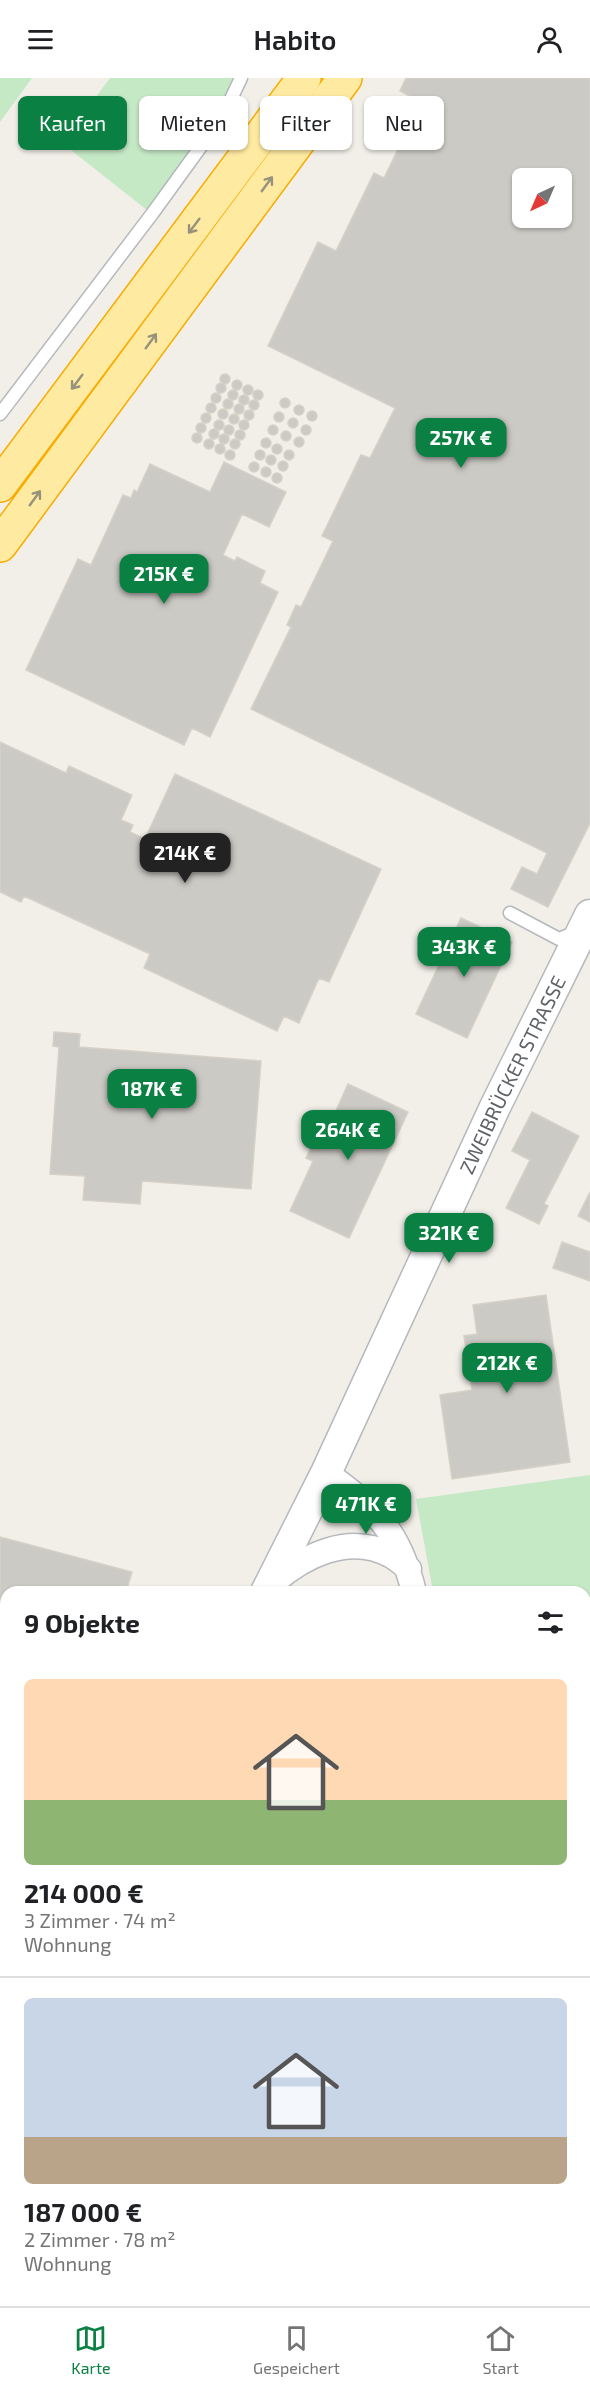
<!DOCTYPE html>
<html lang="de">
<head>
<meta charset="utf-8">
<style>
  :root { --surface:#fff; --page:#f2f2f2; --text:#202124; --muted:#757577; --line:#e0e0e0; --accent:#0b8043 }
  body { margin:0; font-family:"Exo 2",sans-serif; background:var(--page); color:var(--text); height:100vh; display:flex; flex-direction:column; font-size:22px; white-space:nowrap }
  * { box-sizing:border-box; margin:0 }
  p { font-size:20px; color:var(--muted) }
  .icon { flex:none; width:33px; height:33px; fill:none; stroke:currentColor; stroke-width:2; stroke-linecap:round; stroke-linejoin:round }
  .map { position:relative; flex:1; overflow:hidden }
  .sheet { position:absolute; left:0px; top:1508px; width:591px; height:722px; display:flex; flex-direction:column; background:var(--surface); border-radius:18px 18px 0 0; box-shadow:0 2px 4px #0004 }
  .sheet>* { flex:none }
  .guide { position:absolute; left:18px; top:18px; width:555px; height:54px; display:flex; gap:12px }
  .needle { width:39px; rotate:224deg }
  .controls { position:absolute; left:512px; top:90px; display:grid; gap:12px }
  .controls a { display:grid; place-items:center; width:60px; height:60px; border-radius:9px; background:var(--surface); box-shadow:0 2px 4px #0004; font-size:30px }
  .price { position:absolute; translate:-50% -51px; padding:0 14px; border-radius:12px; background:var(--accent); color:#fff; font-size:20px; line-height:39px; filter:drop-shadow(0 2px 3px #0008) }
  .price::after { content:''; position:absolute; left:50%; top:36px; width:18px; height:14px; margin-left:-9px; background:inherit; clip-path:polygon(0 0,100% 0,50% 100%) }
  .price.selected { background:#222; color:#fff }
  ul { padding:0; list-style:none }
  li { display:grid; align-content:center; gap:12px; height:318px; padding:0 24px }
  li+li { border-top:2px solid var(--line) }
  li span { display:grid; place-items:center; height:186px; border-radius:9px; color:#555 }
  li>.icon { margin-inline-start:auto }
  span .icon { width:108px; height:108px; fill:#fffc; stroke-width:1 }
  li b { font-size:26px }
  h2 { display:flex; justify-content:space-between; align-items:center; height:72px; padding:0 24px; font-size:26px }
  .tag { padding:0 21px; border-radius:9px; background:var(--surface); box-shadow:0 2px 4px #0004; font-size:21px; line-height:54px }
  .tag.selected { background:var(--accent); color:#fff }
  header { display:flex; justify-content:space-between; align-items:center; height:78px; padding:0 24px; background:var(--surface); font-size:27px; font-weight:600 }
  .dock { display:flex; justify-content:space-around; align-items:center; height:84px; border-top:2px solid var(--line); background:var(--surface); font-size:16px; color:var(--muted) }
  .dock a { display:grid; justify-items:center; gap:3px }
  .dock .selected { color:var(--accent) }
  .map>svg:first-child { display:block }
  .green { fill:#c5e8c5 }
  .building { fill:#cccac5; stroke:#d6d1c6; stroke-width:1.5; fill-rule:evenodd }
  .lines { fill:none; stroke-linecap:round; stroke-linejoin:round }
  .service-casing { stroke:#b5b8bc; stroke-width:15 }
  .minor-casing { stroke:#b5b8bc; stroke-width:27 }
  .tertiary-casing { stroke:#b5b8bc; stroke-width:33 }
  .trunk-casing { stroke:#f9ab00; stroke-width:36 }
  .service { stroke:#fff; stroke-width:12 }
  .minor { stroke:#fff; stroke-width:24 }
  .tertiary { stroke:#fff; stroke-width:30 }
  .trunk { stroke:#feeaa1; stroke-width:33 }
  .oneway { stroke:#97927c }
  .labels { text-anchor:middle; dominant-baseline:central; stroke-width:6; stroke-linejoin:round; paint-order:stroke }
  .street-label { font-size:20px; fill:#5f6368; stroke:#fff }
</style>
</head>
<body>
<header><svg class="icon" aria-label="menu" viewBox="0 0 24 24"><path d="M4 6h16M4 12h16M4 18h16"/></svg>Habito<svg class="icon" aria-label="person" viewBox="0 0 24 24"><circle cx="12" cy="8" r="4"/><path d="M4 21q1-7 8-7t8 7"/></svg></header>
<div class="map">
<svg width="590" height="2228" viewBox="0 0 590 2228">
  <rect width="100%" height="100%" fill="#f1efe8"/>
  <!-- green -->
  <path class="green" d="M0,0H32L0,44Z
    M110,0H241L152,136L62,65Z
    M590,1397V1611L585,1612V1514L433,1513L416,1421Z
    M590,1852V2084H585V1853Z"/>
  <!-- building -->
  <path class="building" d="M406,0H590V745L548,829L511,811L522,789L537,796L547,775L251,631L291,549L287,547L296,527L301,529L333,463L322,458L361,377L370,380L395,330L268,268L318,164L336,173L374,95L384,100L421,24L400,13ZM522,100H561V140H522Z
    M220 301a5 5 0 1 1 10 0a5 5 0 1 1-10 0Z
    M232 307a5 5 0 1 1 10 0a5 5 0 1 1-10 0Z
    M216 310a5 5 0 1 1 10 0a5 5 0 1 1-10 0Z
    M243 312a5 5 0 1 1 10 0a5 5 0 1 1-10 0Z
    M253 317a5 5 0 1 1 10 0a5 5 0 1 1-10 0Z
    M228 317a5 5 0 1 1 10 0a5 5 0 1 1-10 0Z
    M211 320a5 5 0 1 1 10 0a5 5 0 1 1-10 0Z
    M239 322a5 5 0 1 1 10 0a5 5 0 1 1-10 0Z
    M280 325a5 5 0 1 1 10 0a5 5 0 1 1-10 0Z
    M223 326a5 5 0 1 1 10 0a5 5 0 1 1-10 0Z
    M249 327a5 5 0 1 1 10 0a5 5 0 1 1-10 0Z
    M206 330a5 5 0 1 1 10 0a5 5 0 1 1-10 0Z
    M234 331a5 5 0 1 1 10 0a5 5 0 1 1-10 0Z
    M294 332a5 5 0 1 1 10 0a5 5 0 1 1-10 0Z
    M218 336a5 5 0 1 1 10 0a5 5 0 1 1-10 0Z
    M244 337a5 5 0 1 1 10 0a5 5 0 1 1-10 0Z
    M307 338a5 5 0 1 1 10 0a5 5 0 1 1-10 0Z
    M274 339a5 5 0 1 1 10 0a5 5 0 1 1-10 0Z
    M201 340a5 5 0 1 1 10 0a5 5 0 1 1-10 0Z
    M229 341a5 5 0 1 1 10 0a5 5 0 1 1-10 0Z
    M288 345a5 5 0 1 1 10 0a5 5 0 1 1-10 0Z
    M239 347a5 5 0 1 1 10 0a5 5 0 1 1-10 0Z
    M214 347a5 5 0 1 1 10 0a5 5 0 1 1-10 0Z
    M196 350a5 5 0 1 1 10 0a5 5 0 1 1-10 0Z
    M224 352a5 5 0 1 1 10 0a5 5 0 1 1-10 0Z
    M301 352a5 5 0 1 1 10 0a5 5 0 1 1-10 0Z
    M268 352a5 5 0 1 1 10 0a5 5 0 1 1-10 0Z
    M209 356a5 5 0 1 1 10 0a5 5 0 1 1-10 0Z
    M235 357a5 5 0 1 1 10 0a5 5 0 1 1-10 0Z
    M281 358a5 5 0 1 1 10 0a5 5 0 1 1-10 0Z
    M192 360a5 5 0 1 1 10 0a5 5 0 1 1-10 0Z
    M219 361a5 5 0 1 1 10 0a5 5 0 1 1-10 0Z
    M294 364a5 5 0 1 1 10 0a5 5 0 1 1-10 0Z
    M261 365a5 5 0 1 1 10 0a5 5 0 1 1-10 0Z
    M230 366a5 5 0 1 1 10 0a5 5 0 1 1-10 0Z
    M204 366a5 5 0 1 1 10 0a5 5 0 1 1-10 0Z
    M272 371a5 5 0 1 1 10 0a5 5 0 1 1-10 0Z
    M215 371a5 5 0 1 1 10 0a5 5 0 1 1-10 0Z
    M255 377a5 5 0 1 1 10 0a5 5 0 1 1-10 0Z
    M225 377a5 5 0 1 1 10 0a5 5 0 1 1-10 0Z
    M284 377a5 5 0 1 1 10 0a5 5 0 1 1-10 0Z
    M266 382a5 5 0 1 1 10 0a5 5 0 1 1-10 0Z
    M278 388a5 5 0 1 1 10 0a5 5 0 1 1-10 0Z
    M249 389a5 5 0 1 1 10 0a5 5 0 1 1-10 0Z
    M224,384L286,414L269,449L242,436L223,477L235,483L237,479L265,493L260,505L278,514L210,659L192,650L184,667L26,592L78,481L91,487L123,417L131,420L134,412L137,414L150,386L210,414Z
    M261 394a5 5 0 1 1 10 0a5 5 0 1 1-10 0Z
    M272 400a5 5 0 1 1 10 0a5 5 0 1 1-10 0Z
    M0,664L66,695L69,688L132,717L121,742L133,747L130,754L145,761L175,696L381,791L329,904L319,900L299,945L284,938L277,953L144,890L150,876L24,818L21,824L0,814Z
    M461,840L512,864L467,960L416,936Z
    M54,954L80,956L79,969L261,983L251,1111L142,1103L140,1126L83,1122L85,1098L50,1096L59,969L53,968Z
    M348,1006L408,1034L349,1160L290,1133L313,1083L306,1080L319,1052L326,1055Z
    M532,1034L579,1058L544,1126L548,1128L539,1146L506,1130L530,1082L512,1073Z
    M590,1114V1144L578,1138Z
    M562,1164L590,1174V1203L553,1190Z
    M546,1217L570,1384L452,1401L440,1317L472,1312L464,1258L477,1256L473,1227Z
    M0,1459L132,1494L126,1514H6V1968L0,1990Z
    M585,1643H590V1808H585Z
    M585,2107H590V2147H585Z
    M292,2223H341L340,2228H292Z
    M447,2223H498V2228H447Z"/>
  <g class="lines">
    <defs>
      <path id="service" d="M0,336L152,136L223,38L241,0
        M510,835L559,861L576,854
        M585,2090H590"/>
      <path id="minor" d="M326,1395C376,1431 399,1453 414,1514
        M273,1505C303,1478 349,1455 390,1477C396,1480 403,1486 409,1491
        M425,2228V2223"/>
      <g id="tertiary">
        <path id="s1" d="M266,1514L326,1395L495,1029L590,837"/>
        <path d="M5,2228L6,2223"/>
      </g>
      <path id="trunk" d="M0,407L304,0
        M0,467L345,0"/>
    </defs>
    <!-- service casing -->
    <use href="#service" class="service-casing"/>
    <!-- minor casing -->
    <use href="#minor" class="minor-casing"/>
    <!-- tertiary casing -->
    <use href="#tertiary" class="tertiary-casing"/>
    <!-- trunk casing -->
    <use href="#trunk" class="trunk-casing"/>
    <!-- service -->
    <use href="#service" class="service"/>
    <!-- minor -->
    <use href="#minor" class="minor"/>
    <!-- tertiary -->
    <use href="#tertiary" class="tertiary"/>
    <!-- trunk -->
    <use href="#trunk" class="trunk"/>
  </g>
  <!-- one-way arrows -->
  <defs><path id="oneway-shaft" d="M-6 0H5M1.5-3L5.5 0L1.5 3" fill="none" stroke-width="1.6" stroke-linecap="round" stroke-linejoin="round" transform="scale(1.5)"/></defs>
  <g class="oneway">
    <use href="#oneway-shaft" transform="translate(267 106) rotate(-54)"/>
    <use href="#oneway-shaft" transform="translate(194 148) rotate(127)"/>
    <use href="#oneway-shaft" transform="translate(151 263) rotate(-54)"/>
    <use href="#oneway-shaft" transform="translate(77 304) rotate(127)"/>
    <use href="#oneway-shaft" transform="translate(35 420) rotate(-54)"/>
  </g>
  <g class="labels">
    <!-- street labels -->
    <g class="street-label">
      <text stroke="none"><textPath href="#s1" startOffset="573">ZWEIBRÜCKER STRASSE</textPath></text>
    </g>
  </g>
</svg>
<div class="controls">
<a><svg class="needle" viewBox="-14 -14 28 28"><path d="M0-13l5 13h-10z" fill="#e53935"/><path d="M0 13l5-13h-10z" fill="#757577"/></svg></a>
</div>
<b class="price" style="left:461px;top:391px">257K €</b>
<b class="price" style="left:164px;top:527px">215K €</b>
<b class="price selected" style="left:185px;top:806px">214K €</b>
<b class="price" style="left:464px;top:900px">343K €</b>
<b class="price" style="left:152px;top:1042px">187K €</b>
<b class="price" style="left:348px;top:1083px">264K €</b>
<b class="price" style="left:449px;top:1186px">321K €</b>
<b class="price" style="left:507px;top:1316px">212K €</b>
<b class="price" style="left:366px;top:1457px">471K €</b>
<div class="guide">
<a class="tag selected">Kaufen</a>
<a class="tag">Mieten</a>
<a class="tag">Filter</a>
<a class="tag">Neu</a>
</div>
<section class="sheet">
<h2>9 Objekte<svg class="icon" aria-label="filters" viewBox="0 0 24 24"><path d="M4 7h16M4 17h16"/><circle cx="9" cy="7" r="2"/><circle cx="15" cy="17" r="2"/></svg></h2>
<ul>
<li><span style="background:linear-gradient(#ffd9b3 65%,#8fb573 0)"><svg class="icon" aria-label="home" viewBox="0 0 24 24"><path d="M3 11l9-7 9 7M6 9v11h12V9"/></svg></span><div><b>214 000 €</b><p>3 Zimmer · 74 m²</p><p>Wohnung</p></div></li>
<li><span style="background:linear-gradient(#c9d6e8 75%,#b9a48a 0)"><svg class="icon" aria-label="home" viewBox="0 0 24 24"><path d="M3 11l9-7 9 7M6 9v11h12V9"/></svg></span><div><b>187 000 €</b><p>2 Zimmer · 78 m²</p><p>Wohnung</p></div></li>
</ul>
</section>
</div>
<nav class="dock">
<a class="selected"><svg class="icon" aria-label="map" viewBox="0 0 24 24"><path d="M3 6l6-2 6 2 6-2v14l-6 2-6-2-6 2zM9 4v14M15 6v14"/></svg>Karte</a>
<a><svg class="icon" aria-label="saved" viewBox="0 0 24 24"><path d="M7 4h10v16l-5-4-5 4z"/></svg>Gespeichert</a>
<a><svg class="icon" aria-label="home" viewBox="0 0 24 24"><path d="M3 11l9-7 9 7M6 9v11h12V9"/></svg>Start</a>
</nav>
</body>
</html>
